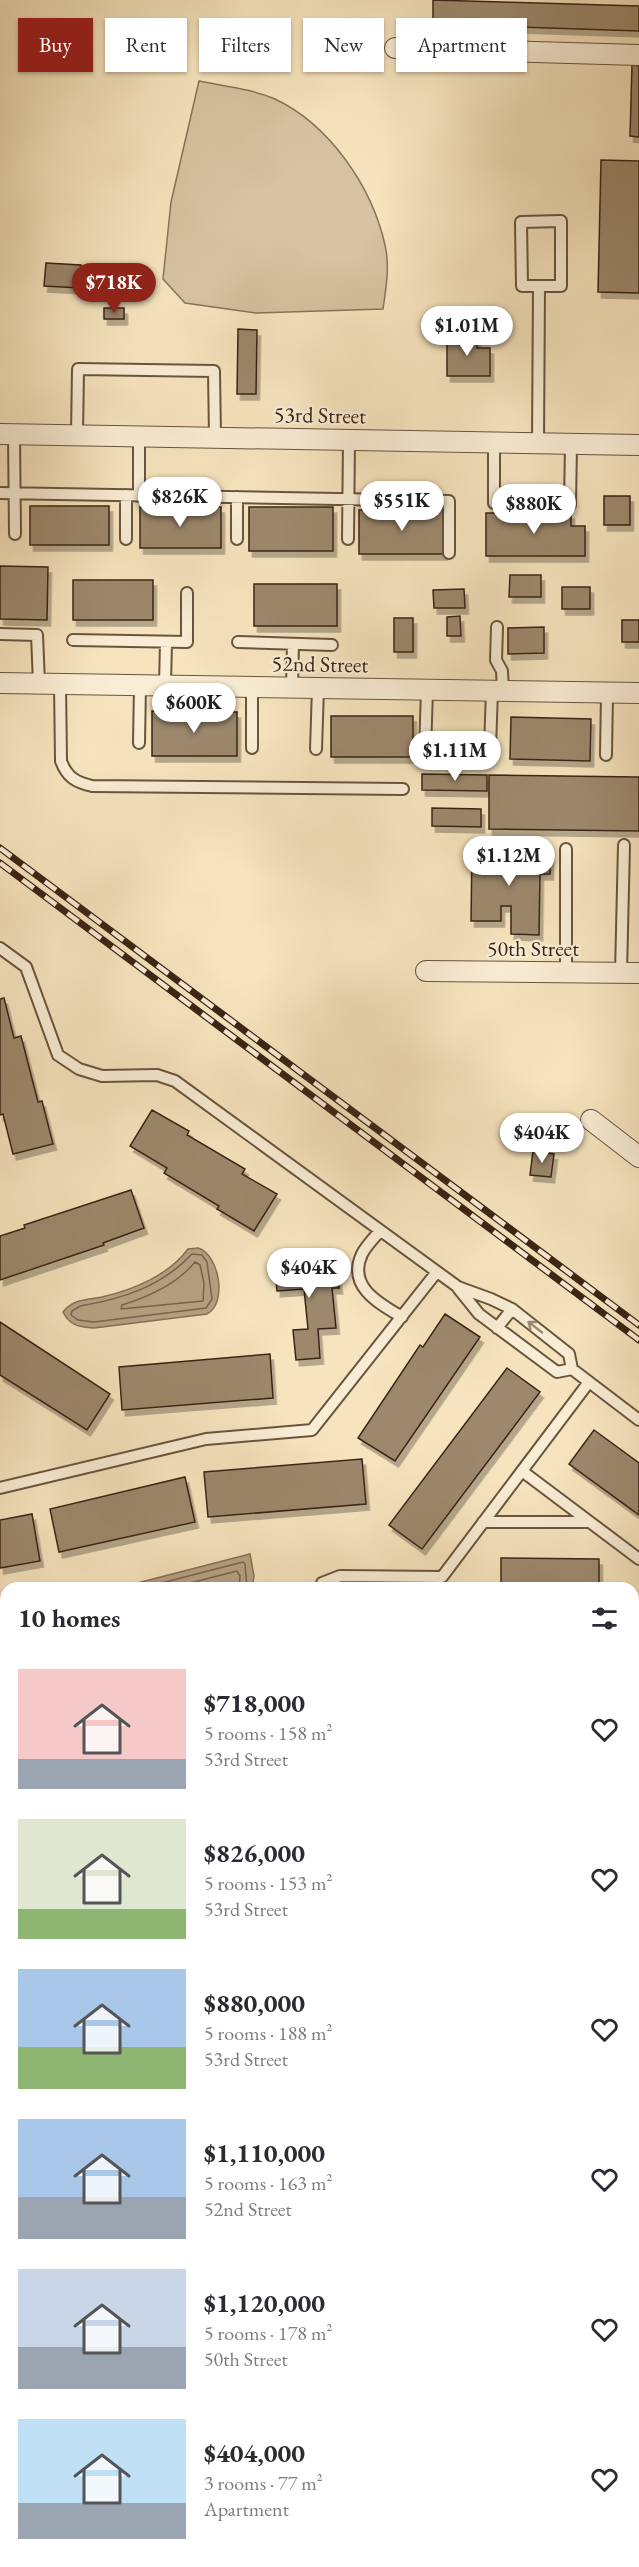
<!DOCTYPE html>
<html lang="en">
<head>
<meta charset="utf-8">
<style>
  :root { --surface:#fff; --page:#f7f7f7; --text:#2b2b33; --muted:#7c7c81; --accent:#8f2418 }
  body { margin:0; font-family:"EB Garamond",serif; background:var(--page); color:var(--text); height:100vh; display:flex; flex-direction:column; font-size:22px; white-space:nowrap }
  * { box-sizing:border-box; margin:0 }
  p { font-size:20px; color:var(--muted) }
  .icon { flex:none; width:33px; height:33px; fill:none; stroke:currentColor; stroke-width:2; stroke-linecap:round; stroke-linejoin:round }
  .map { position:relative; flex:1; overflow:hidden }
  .side { position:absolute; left:0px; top:1582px; width:639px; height:986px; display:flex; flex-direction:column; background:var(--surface); border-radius:18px 18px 0 0; box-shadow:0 2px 4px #0004 }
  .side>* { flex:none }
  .hud { position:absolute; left:18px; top:18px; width:603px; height:54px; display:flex; gap:12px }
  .price { position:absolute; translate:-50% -51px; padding:0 14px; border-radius:21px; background:#fff; color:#222; font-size:20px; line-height:39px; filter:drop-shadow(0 2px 3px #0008) }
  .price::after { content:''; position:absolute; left:50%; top:36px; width:18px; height:14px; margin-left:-9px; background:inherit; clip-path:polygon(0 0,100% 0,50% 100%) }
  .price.active { background:var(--accent); color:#fff }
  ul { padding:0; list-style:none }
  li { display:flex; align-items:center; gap:18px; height:150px; padding:0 18px }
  li span { display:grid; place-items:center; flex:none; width:168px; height:120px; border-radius:0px; color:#555 }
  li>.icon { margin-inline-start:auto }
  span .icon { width:72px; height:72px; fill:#fffc; stroke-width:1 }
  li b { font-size:26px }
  h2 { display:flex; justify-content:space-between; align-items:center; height:72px; padding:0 18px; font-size:26px }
  .tag { padding:0 21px; border-radius:0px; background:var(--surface); box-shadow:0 2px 4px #0004; font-size:21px; line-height:54px }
  .tag.active { background:var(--accent); color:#fff }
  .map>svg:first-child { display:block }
  .green { fill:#d6c3a1; stroke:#88745a; stroke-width:1.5 }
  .water { fill:#b6a384; stroke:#857057; stroke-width:1.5 }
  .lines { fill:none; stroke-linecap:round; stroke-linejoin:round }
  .shore { stroke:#78644c; stroke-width:1.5 }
  .building { fill:#9c886c; stroke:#3b2414; stroke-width:1.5; filter:url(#shadow) }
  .service-casing { stroke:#6a543e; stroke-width:14 }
  .minor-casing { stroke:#6a543e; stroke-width:22 }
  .secondary-casing { stroke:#3b2414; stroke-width:32 }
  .service { stroke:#f9edd5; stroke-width:10 }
  .minor { stroke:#f9edd5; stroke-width:20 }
  .secondary { stroke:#f9edd5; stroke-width:28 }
  .rail-casing { stroke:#3b2414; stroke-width:7 }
  .rail { stroke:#f9edd5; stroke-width:4.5; stroke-dasharray:14; stroke-linecap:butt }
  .oneway { stroke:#9a8874 }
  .labels { text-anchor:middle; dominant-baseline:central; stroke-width:4.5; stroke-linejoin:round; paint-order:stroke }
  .street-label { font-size:22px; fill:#3b2414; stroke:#f9edd5 }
</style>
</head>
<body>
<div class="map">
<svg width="639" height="2567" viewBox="0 0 639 2567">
  <defs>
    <filter id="shadow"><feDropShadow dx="3.5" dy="6" stdDeviation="0" flood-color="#0004"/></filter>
  </defs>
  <rect width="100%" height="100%" fill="#f6e4be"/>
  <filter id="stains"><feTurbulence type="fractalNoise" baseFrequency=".00333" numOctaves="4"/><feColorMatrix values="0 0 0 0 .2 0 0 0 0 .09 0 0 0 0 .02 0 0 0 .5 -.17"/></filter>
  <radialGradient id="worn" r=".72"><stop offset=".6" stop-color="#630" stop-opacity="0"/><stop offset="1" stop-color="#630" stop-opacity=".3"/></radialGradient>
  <!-- green -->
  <path class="green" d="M199,81C223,86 252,89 275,99C330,125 372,187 385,245C390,267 386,288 383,309L256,313L185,303L163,279L171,202Z"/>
  <!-- water -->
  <path class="water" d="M198,1248C219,1254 228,1303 207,1314L94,1328C79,1327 70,1326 63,1312C73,1299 87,1300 102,1297C133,1290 169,1275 188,1249Z
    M250,1554L254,1576L252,1588H118Z
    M6,1617V1679H0V1619Z"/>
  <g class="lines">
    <!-- shore -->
    <path class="shore" d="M192,1254L202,1255L207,1262L212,1299L206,1308L94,1322L78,1320L71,1315L72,1311L80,1306C123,1299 162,1286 192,1254Z
      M195,1262L200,1265L204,1283L203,1301L121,1309L122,1305C148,1297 178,1283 195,1262Z
      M142,1588L243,1562L245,1564L247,1588
      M171,1588L237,1571L240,1576L239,1588"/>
  </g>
  <!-- building -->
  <path class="building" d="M433,0L639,6V31L433,24Z
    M632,65L639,66V137L630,136Z
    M601,160L639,161V293L598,292Z
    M46,263L81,265L80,288L44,286Z
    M104,308H124V319H104Z
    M238,329L257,330L256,394H237Z
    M447,335H477V348H490V376H447Z
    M604,496H630V525H604Z
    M30,506H109V545H30Z
    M140,507H221V548H140Z
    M249,507H333V551H249Z
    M359,510H444V554H359Z
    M486,513H571V526H585V556H486Z
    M0,566L48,567L47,620L0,619Z
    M510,575H541V597H509Z
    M73,580H153V620H73Z
    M254,584H337V626H254Z
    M562,587H590V609H562Z
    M464,589L465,608H434L433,590Z
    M460,616L461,636H447V617Z
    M394,618H413V652H394Z
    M622,620H639V642H622Z
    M544,627V653L508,654V628Z
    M152,711L237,712V756H152Z
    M331,716H413V757H331Z
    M511,717L591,719L590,761L510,759Z
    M422,774L487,775V791L422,790Z
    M489,775L639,777V831L489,829Z
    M432,808L481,809V827L432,826Z
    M472,850L550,851V874H540L539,935L511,934V906H501V921H471Z
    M4,998L14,1038L21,1036L38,1102L42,1101L53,1144L13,1154L3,1114L0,1115V999Z
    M152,1110L189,1131L187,1135L245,1169L242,1174L277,1194L254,1231L217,1209L219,1206L164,1173L167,1168L130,1146Z
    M533,1151L554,1154L551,1177L530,1175Z
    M131,1190L144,1228L103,1243L104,1245L0,1280V1236L25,1228L24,1225Z
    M319,1255L320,1274L337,1272L339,1288H332L336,1328L318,1329L320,1358L296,1360L293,1330L308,1329L304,1289L277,1291L274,1259Z
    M445,1314L480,1337L395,1461L358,1438L420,1345L423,1347Z
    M0,1322L110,1394L87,1430L0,1375Z
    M270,1354L273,1398L122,1410L119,1367Z
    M507,1368L540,1392L422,1549L389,1525Z
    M594,1430L639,1463V1515L569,1464Z
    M362,1459L366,1504L208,1517L204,1472Z
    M185,1477L195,1522L59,1552L50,1509Z
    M32,1514L40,1561L0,1568V1520Z
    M501,1558L599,1559V1588H501Z
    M633,1672H639V1714H633Z
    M0,1741H6V1791H0Z
    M633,1781H639V1854H633Z
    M633,2065H639V2095H633Z
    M0,2456H6V2499H0Z
    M633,2492H639V2540H633Z
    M0,2555H6V2562H12V2566L23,2567H0Z
    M32,2562L81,2563V2567H32Z
    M90,2562H139V2567H91Z
    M149,2562H167V2567H149Z
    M208,2562H255V2567H208Z
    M265,2562H315V2567H265Z
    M324,2562H354V2564H373V2567H324Z
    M405,2562H438L440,2567H393Z
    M522,2562H564V2567H522Z"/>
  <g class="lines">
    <defs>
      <path id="service" d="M14,434L15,534
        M77,435L78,369L214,371L215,437
        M494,443V503L570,505L571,444
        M538,443L539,286H561V221L521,222L522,286H539
        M0,493L449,501V553
        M126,495V539
        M139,496V436
        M237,497V539
        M348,539L349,440
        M497,627L496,660L502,671L503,691
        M0,634L37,635L39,683
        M73,640L187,642V593
        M238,642L332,645
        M60,684L61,761C67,777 75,782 92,786L403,789
        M165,685L166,642
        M252,687V748
        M292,688L293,644
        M139,743L140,685
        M490,747L492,691
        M316,749L318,688
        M425,751L427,690
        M606,755L607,693
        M0,948L26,967L58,1055L79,1069L102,1076L157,1075L175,1081L458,1287L491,1299L512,1309L569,1354L572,1369L639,1420
        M566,972V849
        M621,973L624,845
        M380,1231C374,1238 366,1246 362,1254C347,1286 378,1303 402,1317
        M458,1288L479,1314L557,1372L572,1369
        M497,1328L512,1309
        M522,1471L639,1559
        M0,1488L206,1439L312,1430L436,1273
        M483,1522H589
        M321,1588L322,1583L340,1576L442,1577L589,1382
        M633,1636H639
        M633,1756H639
        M633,1881H639
        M633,1956L635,1934L639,1928
        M633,2008L635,2012L639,2013
        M633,2053L639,2054
        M0,2084L6,2083
        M633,2101H639"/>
      <path id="minor" d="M395,48L639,55
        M0,434L639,445
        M0,683L639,693
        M426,971L639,973
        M591,1120L639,1157
        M0,2415H6
        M480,2567V2562"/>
      <path id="secondary" d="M0,2142H6
        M633,2148H639
        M0,2185H6
        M633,2189H639"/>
    </defs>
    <!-- service casing -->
    <use href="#service" class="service-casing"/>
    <!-- minor casing -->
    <use href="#minor" class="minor-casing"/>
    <!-- secondary casing -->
    <use href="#secondary" class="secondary-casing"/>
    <!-- service -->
    <use href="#service" class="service"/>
    <!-- minor -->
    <use href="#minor" class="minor"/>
    <!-- secondary -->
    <use href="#secondary" class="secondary"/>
    <defs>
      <path id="rail" d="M0,848L639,1325
        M0,863L639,1340"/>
    </defs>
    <!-- rail casing -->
    <use href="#rail" class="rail-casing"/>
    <!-- rail -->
    <use href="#rail" class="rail"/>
  </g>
  <!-- one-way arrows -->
  <defs><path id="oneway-shaft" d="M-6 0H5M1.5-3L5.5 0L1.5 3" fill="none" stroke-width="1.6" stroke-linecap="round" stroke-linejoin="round" transform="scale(1.5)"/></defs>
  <use class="oneway" href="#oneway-shaft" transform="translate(535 1327) rotate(-142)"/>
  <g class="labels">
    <!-- street labels -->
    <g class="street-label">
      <text transform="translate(320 415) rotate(1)">53rd Street</text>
      <text transform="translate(320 664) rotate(1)">52nd Street</text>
      <text x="533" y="948">50th Street</text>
    </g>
  </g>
  <rect width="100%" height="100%" filter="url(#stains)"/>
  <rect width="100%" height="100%" fill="url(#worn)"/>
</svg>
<b class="price active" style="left:114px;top:314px">$718K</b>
<b class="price" style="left:467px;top:357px">$1.01M</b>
<b class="price" style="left:180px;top:528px">$826K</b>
<b class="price" style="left:402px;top:532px">$551K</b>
<b class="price" style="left:534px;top:535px">$880K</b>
<b class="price" style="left:194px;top:734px">$600K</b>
<b class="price" style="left:455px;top:782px">$1.11M</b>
<b class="price" style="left:509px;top:887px">$1.12M</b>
<b class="price" style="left:542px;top:1164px">$404K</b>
<b class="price" style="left:309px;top:1299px">$404K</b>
<div class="hud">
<a class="tag active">Buy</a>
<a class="tag">Rent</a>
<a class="tag">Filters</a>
<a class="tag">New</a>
<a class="tag">Apartment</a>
</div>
<section class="side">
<h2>10 homes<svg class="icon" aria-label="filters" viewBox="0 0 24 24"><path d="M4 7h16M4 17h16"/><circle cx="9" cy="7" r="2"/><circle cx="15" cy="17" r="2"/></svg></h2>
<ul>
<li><span style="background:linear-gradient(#f6c9c9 75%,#9aa5b1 0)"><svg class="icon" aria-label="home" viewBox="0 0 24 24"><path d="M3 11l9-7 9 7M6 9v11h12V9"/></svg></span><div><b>$718,000</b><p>5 rooms · 158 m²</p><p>53rd Street</p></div><svg class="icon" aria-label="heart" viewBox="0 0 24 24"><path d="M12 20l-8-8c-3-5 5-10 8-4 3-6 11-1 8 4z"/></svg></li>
<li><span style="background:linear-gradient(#dfe7d0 75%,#8fb573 0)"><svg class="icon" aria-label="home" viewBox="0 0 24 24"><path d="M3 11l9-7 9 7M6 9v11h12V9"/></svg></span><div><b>$826,000</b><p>5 rooms · 153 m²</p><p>53rd Street</p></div><svg class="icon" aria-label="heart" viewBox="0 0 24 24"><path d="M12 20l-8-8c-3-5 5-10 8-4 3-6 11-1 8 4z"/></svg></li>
<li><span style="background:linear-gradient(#a9c7e8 65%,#8fb573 0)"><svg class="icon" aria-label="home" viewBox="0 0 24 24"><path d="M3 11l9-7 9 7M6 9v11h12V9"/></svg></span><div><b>$880,000</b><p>5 rooms · 188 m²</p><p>53rd Street</p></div><svg class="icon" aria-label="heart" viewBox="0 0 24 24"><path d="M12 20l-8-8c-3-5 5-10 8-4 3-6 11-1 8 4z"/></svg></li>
<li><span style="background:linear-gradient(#a9c7e8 65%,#9aa5b1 0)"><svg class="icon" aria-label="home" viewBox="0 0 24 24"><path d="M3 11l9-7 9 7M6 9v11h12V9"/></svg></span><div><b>$1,110,000</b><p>5 rooms · 163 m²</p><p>52nd Street</p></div><svg class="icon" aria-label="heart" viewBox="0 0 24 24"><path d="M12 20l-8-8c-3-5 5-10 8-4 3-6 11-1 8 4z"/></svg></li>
<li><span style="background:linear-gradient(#c9d6e8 65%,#9aa5b1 0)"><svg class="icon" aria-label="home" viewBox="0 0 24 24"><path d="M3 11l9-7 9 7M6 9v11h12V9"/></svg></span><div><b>$1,120,000</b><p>5 rooms · 178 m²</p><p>50th Street</p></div><svg class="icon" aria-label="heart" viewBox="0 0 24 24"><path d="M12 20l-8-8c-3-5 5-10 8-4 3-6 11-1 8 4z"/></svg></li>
<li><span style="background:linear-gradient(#bfe0f5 70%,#9aa5b1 0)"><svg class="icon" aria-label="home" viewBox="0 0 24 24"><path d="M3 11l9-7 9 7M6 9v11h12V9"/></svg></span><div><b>$404,000</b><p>3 rooms · 77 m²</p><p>Apartment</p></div><svg class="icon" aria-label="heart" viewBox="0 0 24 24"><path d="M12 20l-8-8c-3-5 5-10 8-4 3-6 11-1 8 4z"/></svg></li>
</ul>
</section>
</div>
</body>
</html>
